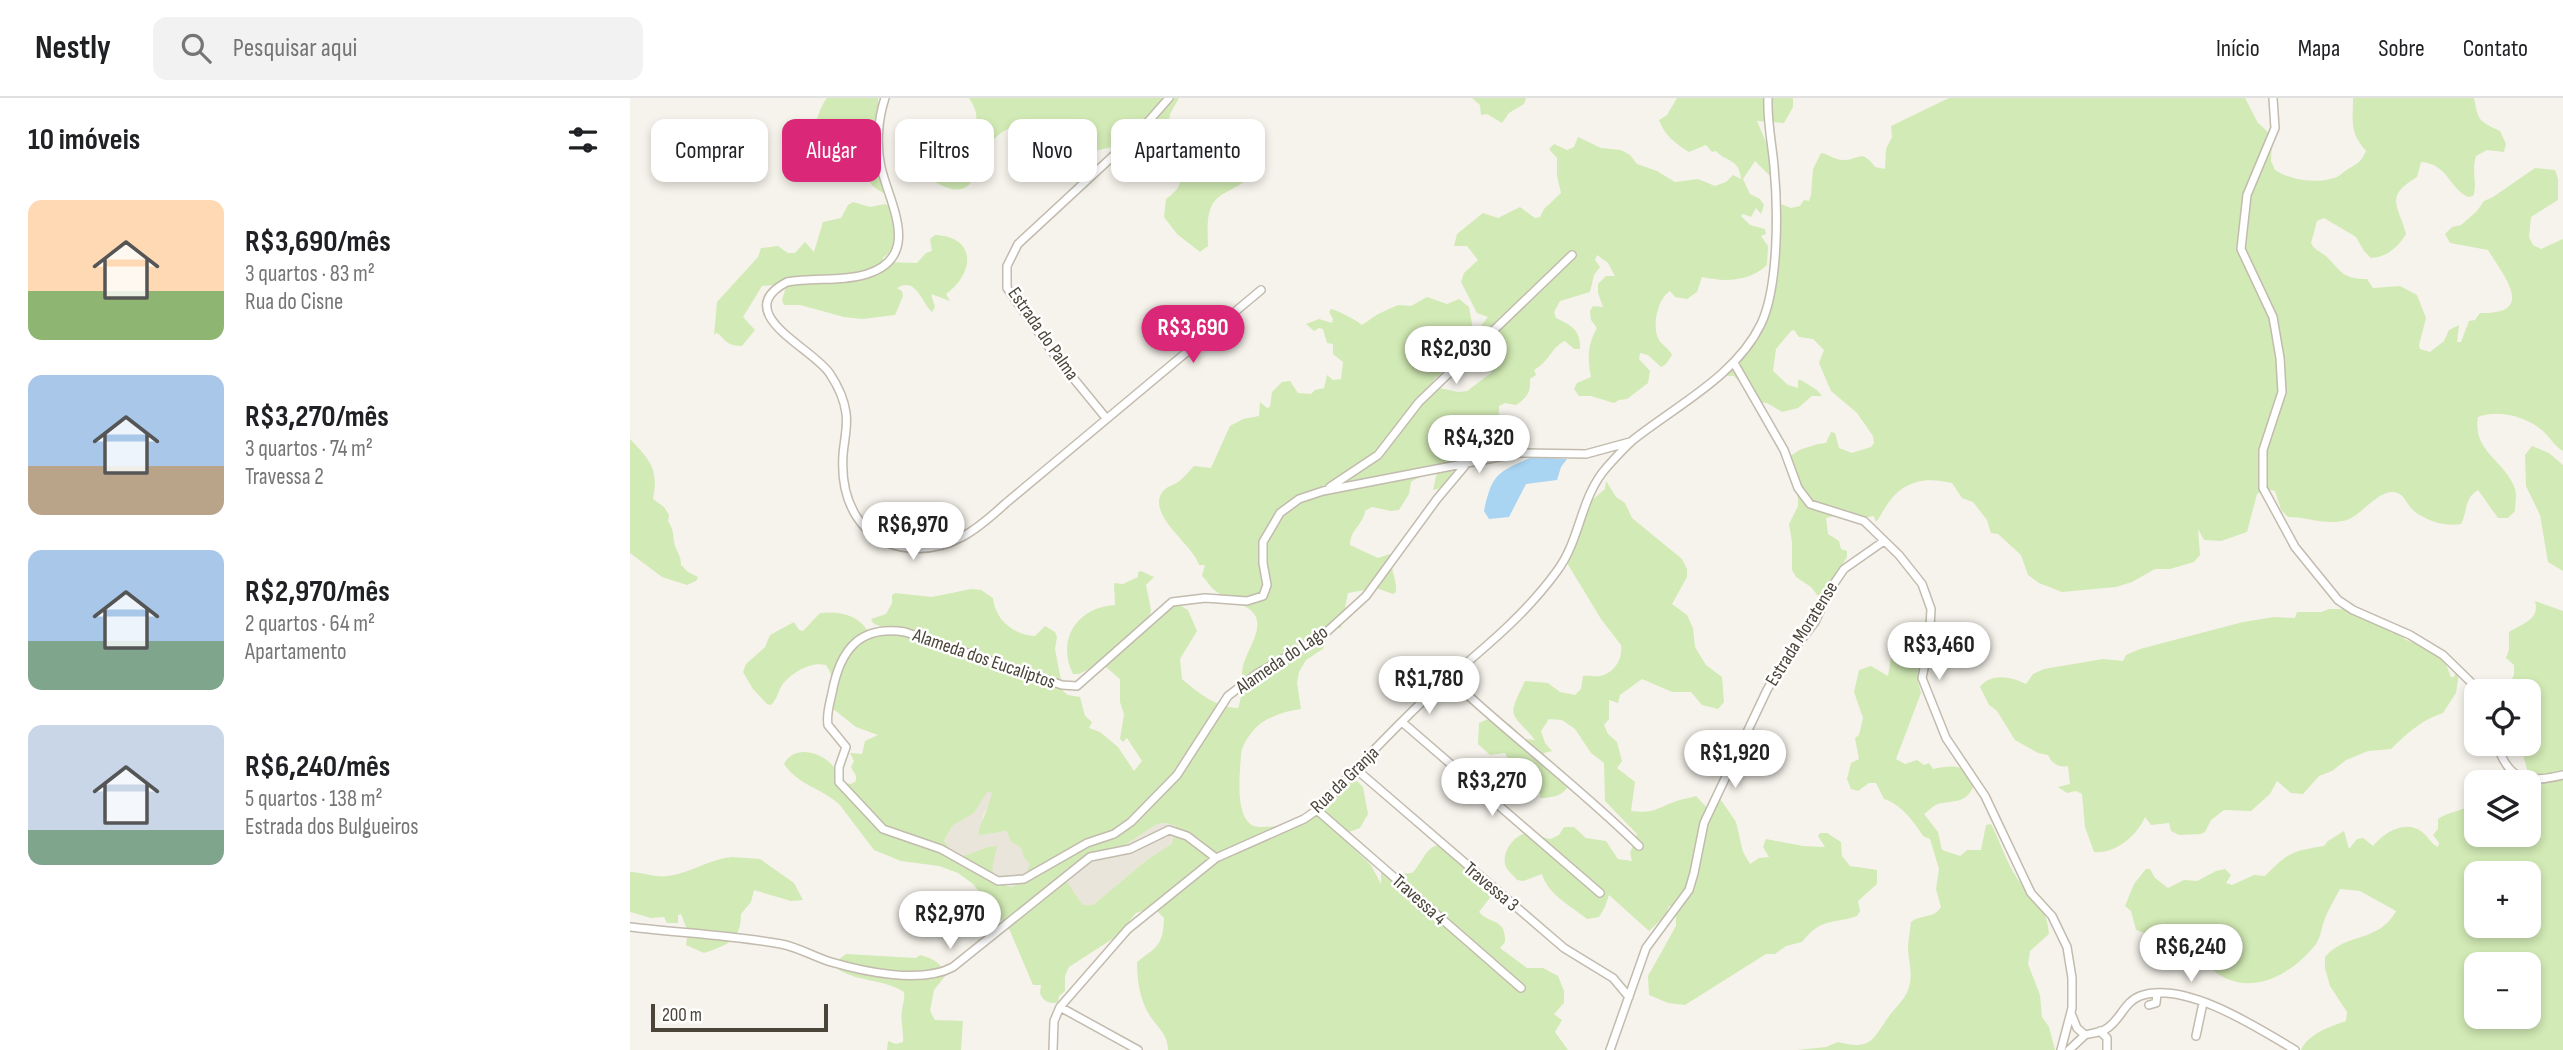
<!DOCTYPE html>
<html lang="pt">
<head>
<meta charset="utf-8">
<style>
  :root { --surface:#fff; --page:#f2f2f2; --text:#202124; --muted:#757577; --line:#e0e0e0; --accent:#db2777 }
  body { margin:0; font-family:"Sofia Sans Condensed",sans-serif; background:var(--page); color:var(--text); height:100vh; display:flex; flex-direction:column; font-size:26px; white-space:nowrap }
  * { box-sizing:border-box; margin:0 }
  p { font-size:23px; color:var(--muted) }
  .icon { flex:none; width:38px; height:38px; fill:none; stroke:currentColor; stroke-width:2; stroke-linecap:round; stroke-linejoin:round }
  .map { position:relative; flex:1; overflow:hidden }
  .panel { display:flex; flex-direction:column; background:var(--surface); width:630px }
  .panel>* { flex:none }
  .banner { position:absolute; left:21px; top:21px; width:665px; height:63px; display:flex; gap:14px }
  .controls { position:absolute; left:1834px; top:581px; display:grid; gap:14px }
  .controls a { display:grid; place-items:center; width:77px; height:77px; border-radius:14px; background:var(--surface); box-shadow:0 4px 10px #0003; font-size:35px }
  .scale { position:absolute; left:21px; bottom:18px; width:177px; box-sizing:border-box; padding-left:7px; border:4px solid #4b4439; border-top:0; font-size:19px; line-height:24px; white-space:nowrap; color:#4b4439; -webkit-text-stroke:5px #fff; paint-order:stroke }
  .price { position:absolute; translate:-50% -60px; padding:0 16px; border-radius:24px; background:#fff; color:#222; font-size:23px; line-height:46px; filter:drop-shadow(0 2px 4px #0008) }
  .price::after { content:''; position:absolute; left:50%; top:42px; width:21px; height:16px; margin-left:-10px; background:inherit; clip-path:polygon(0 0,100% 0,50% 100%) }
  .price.active { background:var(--accent); color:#fff }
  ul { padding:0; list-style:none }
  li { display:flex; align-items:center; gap:21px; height:175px; padding:0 28px }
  li span { display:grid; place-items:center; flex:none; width:196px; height:140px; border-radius:14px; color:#555 }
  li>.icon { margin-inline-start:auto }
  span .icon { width:84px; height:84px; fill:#fffc; stroke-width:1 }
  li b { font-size:30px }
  h2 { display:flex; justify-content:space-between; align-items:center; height:84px; padding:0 28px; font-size:30px }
  .tag { padding:0 24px; border-radius:14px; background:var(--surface); box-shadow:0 4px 10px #0003; font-size:24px; line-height:63px }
  .tag.active { background:var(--accent); color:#fff }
  header { display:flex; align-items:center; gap:42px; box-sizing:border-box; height:98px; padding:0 35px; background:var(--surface); border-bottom:2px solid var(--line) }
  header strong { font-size:33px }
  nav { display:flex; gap:38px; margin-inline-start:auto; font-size:24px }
  .search { width:490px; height:63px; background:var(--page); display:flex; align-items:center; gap:18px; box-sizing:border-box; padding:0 24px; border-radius:14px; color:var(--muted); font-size:26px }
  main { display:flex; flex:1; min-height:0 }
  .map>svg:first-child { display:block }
  .residential { fill:#eae5da }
  .green { fill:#d2eab5; fill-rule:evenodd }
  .water { fill:#a9d4f2 }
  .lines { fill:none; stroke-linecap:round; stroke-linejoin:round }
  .minor-casing { stroke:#c2bbae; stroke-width:10 }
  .minor { stroke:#fff; stroke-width:7 }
  .labels { text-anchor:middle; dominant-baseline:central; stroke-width:5; stroke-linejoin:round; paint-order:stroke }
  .street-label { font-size:19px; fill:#4b4439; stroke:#fff }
</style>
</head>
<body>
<header>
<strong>Nestly</strong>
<div class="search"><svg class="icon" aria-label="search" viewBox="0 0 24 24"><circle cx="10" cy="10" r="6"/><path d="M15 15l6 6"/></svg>Pesquisar aqui</div>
<nav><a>Início</a><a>Mapa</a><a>Sobre</a><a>Contato</a></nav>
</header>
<main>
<section class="panel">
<h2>10 imóveis<svg class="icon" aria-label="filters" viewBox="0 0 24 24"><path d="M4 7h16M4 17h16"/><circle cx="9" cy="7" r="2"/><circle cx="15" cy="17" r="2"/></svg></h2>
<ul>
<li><span style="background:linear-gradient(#ffd9b3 65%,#8fb573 0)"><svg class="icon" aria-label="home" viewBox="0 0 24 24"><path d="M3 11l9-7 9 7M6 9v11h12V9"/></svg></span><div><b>R$3,690/mês</b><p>3 quartos · 83 m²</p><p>Rua do Cisne</p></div></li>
<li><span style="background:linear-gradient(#a9c7e8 65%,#b9a48a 0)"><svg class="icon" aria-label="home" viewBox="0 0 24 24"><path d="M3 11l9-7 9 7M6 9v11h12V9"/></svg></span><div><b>R$3,270/mês</b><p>3 quartos · 74 m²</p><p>Travessa 2</p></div></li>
<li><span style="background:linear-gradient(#a9c7e8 65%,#7fa58c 0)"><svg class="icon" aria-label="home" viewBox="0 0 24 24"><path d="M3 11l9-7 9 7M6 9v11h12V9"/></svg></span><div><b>R$2,970/mês</b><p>2 quartos · 64 m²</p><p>Apartamento</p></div></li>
<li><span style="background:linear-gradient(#c9d6e8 75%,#7fa58c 0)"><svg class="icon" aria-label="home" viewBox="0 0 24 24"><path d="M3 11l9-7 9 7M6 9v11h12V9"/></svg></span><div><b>R$6,240/mês</b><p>5 quartos · 138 m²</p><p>Estrada dos Bulgueiros</p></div></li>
</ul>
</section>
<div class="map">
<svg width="1933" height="952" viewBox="0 0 1933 952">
  <rect width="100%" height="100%" fill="#f6f3ec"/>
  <!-- residential -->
  <path class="residential" d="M357,693L362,694V701L353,717L351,737L378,733L381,744L391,750L394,760L400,766V769L394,781L383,789L368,783L363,778L361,765L366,756L358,749L333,758L323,754L314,743L322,728L344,715Z
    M537,725L546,728L543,746L518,761L463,807H453L442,791L431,782L452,766L495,747L527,726Z"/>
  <!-- green -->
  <path class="green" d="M197,0H248L252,67L260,85L253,95C242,88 235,84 240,71L237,67L223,66C214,74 206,75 196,67C195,58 202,51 201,41L199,40L190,48L186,46C183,32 188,11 197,0Z
    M339,0H549L540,16L539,24C556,42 591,37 615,42C620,50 623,58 622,68C620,92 590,89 581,109C576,121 578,136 578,148L570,154L547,136L534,119L536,101C577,72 518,59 503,42C484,48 465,56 445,53C421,49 404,19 376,32C338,50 360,130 284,69V51L292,46C301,49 312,58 322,59C341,61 348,30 346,15C345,10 342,5 339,0Z
    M842,0H896L894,6L879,15L872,25L857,16L851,17L850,7Z
    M1047,0H1163V9L1154,25L1127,23L1139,51L1142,80L1125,63L1113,81L1120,96L1130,101L1134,107L1131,116L1126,110L1121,119L1113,116L1111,118L1120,127L1135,131L1136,136L1131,138L1138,148L1137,167C1119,184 1095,184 1072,179L1067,194L1057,201L1045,199L1040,193C1028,200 1022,227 1028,240C1031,247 1039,250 1042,257L1036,266L1031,269L1018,257L1010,255L1009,261L1020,273L1018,285L997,301L989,302L984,305L961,298H949L944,291L947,285L961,279C957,259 958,246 967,230L961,222L960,213L963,208L973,209L968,195V186L976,178H985L978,165L967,157L965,162L970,169L964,177L960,194L930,203L924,214L926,220C941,227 951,232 950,251H944L935,243C921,249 920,263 904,272L906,277L900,281C901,295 897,299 886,307L875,305L869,308C868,350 859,344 826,363L818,388L803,392L807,374L801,372L781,384L779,396L769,412L761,413L742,409L735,413C733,427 720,432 720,447L748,460L760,456C760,470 767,481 766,494L763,496L746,490L718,495L711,530H701L693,551L676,562L669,574L667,585L671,611C655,613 633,620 623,633C618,638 611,650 611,657C610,674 604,720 624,728C633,731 661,726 673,726L691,710L705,704L708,694L717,684L727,683L733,689L738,716L730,730L719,734L716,743L741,767L751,786V775C762,772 771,777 782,775C790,768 794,754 803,749C821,738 855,781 865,793L849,814C861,827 876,820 875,844L870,850L897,870H913L928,878L934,893V905L924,916L932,922L925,934L938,952H538C538,937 528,930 520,918C510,903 507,882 507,864C528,848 533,847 534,820L526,812H515L506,815L487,838L439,869L435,878V893L429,898L428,904C420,907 413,903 410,895L411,887H403L380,833L343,786L328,775L309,768L271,763L244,752L209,706C191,690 168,687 154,666C164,646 192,654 203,668C207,673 208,678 209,684L221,686L226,683V678L221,669L224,663L220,655L232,656L235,643L248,637L226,629L202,610L196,600C203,589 204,578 196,567C181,563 161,575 152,587C148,594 147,601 141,607L137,606L123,591L113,574L116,566L135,549L140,537L164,524L169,532L173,533L190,515C209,513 227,516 238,533H243L251,529L243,525L241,521L256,516L262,505V497L265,495L302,499L341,491L351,492L363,500C365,522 384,537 405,538L415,528L425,534L427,539L425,551L433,593L438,597L450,599L455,618L462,624L459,630L470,634L488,649L504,673L512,663L497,640L493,644L490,641L494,616L490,604V581L471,565L449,576H443C426,542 447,509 485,507L484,485L493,486L508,479V474L511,473L524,479L516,487L521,512L519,521L542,503L558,512L567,533L550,561L552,581C567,594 587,610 608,610C615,592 609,575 615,562C621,545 639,522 616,509C606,503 596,501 587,494C580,490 578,483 572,478L575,467H569C564,447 513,415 534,392C538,388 544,387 548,384C554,380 559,373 564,368L581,370L600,328L613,321L629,318L630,304L637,310L640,309L642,294L652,284L660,283L668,295L681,296L685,292L694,290L697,277L703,282L711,281L713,264L703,256V246L697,245L693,231L689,230L684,233L676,226L689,221L702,225L703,221L699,214L701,211C707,212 728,223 732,227L748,216L768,207L781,208L797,199L817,206L829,201L839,209L845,242L821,268L805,280L800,288L828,294L837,293L861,275L865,267L851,242L850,229L858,219L847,215L831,184L834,175L848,162L837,148H824L827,136L853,115L868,120L890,109L905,120L910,119L914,111L931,95L927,78V60L919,51L924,46L937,52L944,49L948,39L971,50L991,52L1000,57L1007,66L1027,73L1045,84L1068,81L1085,88L1096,84L1103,77L1111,81C1109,60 1097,65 1086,53L1082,54L1076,47L1059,54C1046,46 1034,37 1029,22L1037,17ZM357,694H362C360,706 352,721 348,736L351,737L377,733L381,744L391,750L394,760L400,766L394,781L383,789C354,785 363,769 367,748L358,749L333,758L323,754L314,743L322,728L344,715ZM537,725L546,728L542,746L518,761L463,807H453L437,784L432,783L461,760L495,747L527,726Z
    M1319,0H1615L1628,25L1636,32L1642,41L1641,63L1645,72C1661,82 1685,86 1704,80C1709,79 1713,74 1718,71C1727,66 1732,63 1736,53C1719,34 1723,23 1723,0H1844C1848,23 1849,23 1870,33L1876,46L1874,54L1857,52L1846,58C1841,73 1848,87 1843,98L1838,99C1818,89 1818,66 1791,64L1787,79C1753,99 1769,108 1776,136C1768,149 1757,159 1741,160L1734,153L1726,139L1694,120L1687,123L1681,145C1685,153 1692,154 1698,160C1712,175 1714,181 1737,181L1743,190L1770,188L1787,197L1796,220L1789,247L1790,251L1800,254L1814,243L1819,232L1829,227L1827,244H1831L1839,223L1845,222L1850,215C1907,217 1874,178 1858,152L1820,145L1815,136L1822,129L1831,127L1847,113L1854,103L1863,99L1905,70L1925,72L1928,81V102L1901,119L1899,139L1903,147L1911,151L1933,141V353C1924,348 1920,339 1913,333C1896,318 1868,311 1848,319C1842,354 1875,362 1885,391C1887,397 1885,406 1885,413L1878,420H1868L1848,392C1834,400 1838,413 1831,426C1815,429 1798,423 1785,414C1776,407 1775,394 1762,394C1747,394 1731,417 1717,422C1695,428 1679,419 1658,419L1651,412L1645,393L1636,391L1627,396L1617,434L1591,443L1574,442L1568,431L1570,457L1564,464L1540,471H1525L1502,484L1486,489L1432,494L1409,485L1398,477L1391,457L1368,436L1361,435L1357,422L1343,404L1332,400L1322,385C1294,378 1271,383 1255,410C1251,415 1250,420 1246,424L1244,418L1225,421L1204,418L1196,420L1198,436L1209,443L1211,451L1217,453V459L1194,495L1188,498L1181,489L1166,479L1162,472V444L1159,426L1168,408V402L1166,384L1156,359C1164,358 1165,353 1172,351C1178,349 1190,345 1196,345L1201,334L1205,335L1209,350L1222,355L1241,349L1244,345L1243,338L1227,315L1201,293L1189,265L1194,252L1183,241L1169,239L1164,232L1161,233L1146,251L1143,273L1158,287L1168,290V282H1171L1187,292L1192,298H1182L1168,310L1152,314L1137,305L1127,304L1104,278H1094C1117,242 1141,209 1145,166C1147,146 1137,126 1144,106L1148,105L1161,110L1170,108L1174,102L1179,103L1181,97L1183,71L1191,55C1199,56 1206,63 1214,62C1230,62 1231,50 1245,69L1255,71L1256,51L1262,39L1261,28Z
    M223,104L240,109L255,106L260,109L272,147L263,151L253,160L254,164L287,165L296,155L302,153L300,141L305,137C348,139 344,176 316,196L320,203L301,196L305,209L302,214C292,205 286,178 267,190L272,193L273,198L265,217L232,221L214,219L170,207H154L152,202L157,186L132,188L113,219L125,232L112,248C101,248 96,245 89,236L86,235L84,237L87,204L128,159L131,150L148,148L158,155H165L175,144L184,154L193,124L211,120L218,107Z
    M0,341C20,362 29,371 23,401L34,409L39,417L38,423C45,434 42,437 45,448C48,456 51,458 51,467L58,474L68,479L66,483L57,487L32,479L0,455Z
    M1902,348L1919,355L1933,367V473L1918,464L1910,417L1896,388L1895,357Z
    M976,383L986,399L995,405L1002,420L1052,461L1057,471V479L1042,506L1057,517L1063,530L1065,549L1076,567L1092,579L1094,604L1088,611L1072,607L1061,594H1042L1012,581L990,597L988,605L979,602V621L974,627L978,636L987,644L992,663L987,670L1005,684L1001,713C1027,716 1027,709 1050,702C1056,700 1061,700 1066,698L1079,712L1091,702L1106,724L1113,754L1120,766L1129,760L1139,759L1133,749L1136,741L1173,748L1195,749L1188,738L1190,735H1197L1211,744L1212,758L1220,768L1247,772V786L1228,803L1230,813L1227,818C1200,827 1192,819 1172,844L1156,848L1145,856H1136L1055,907L1038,905L1019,897L1018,878L1046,828V811L1039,808L1035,818L1019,833L979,797L975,809L969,819L957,821C941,808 918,797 912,776L893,783L887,782C884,778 878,773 876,769C870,755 885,735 899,735C906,735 913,740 921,741L929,737L934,729H944L956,740L976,743L988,761L1002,763L1000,755L1007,736L975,703L974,665L961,655L945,631L932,622L919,621L911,633L915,645L922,653L914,655V657L939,687C933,698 922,700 910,700V695C890,690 884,672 875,655L860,657L848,646L849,625L863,619L879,626L895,641L905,642C881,613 876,622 895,583L918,585L930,594L945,597L951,591L953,578C959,577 965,579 970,578C984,575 993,561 991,547L971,521L934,460L962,402L975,391Z
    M1905,503L1933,513V952H1671C1678,936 1699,929 1716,923L1717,914L1700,888L1695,870V859C1716,834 1749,845 1766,813L1730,793L1710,791C1704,802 1697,814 1693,826C1691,833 1690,840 1686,846C1665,873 1628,896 1595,880C1584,875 1575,864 1564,857C1545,859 1535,850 1517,844V836L1506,832L1501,813L1495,808L1504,786L1516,771H1520L1525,780L1538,790L1554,782L1567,783L1586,773L1595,771L1601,777L1596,785L1602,787L1624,777L1635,778C1658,755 1661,753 1694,748L1698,743L1714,733L1719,751L1727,741L1733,740L1743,748C1754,735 1775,721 1792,734C1799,739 1800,745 1808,749L1809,745L1803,737L1808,731V721C1819,713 1832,714 1843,705L1846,708V737H1899V684H1875L1876,682L1898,675L1892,652L1894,646H1899V639L1903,637L1906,623L1902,620L1899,624V593H1867L1870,587L1879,586L1884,577V567L1876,560L1879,552V534C1893,525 1910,522 1905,503ZM1846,775H1899V828H1846ZM1846,866H1899V919H1846Z
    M1699,511H1721L1768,535L1776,542L1803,551L1815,564L1821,579H1824L1826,573L1829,575L1826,595L1813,615C1793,621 1776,636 1761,651L1738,653L1716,662L1702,673L1689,678L1673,696L1661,695L1647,683L1640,696L1621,713L1594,712L1581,722L1575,734L1571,736L1549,737L1541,733L1539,725L1521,727L1515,719C1507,738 1485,756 1464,754L1455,729L1452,696L1446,693L1437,695L1428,689L1440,686L1438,668C1429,670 1421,665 1418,657L1408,655L1385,642L1367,613L1359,607L1350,589C1361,574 1382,579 1396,586L1403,576L1414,571L1473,561L1493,563L1496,557L1510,551L1613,524L1644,519L1665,520L1667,514H1691Z
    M1289,548L1291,555L1287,580L1291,595L1266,661L1275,666L1287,662L1294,667L1299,665L1303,671C1323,667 1339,665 1343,689C1336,706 1323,702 1308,706C1302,708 1299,713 1294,716L1308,734L1312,752L1330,758L1337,752H1351L1356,727L1361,726C1370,743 1376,764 1387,780C1401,802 1417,806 1419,836L1400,853L1398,866L1410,897L1412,919L1419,929L1425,952H1167L1196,949L1208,944C1240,952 1242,943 1257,921C1266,908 1277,901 1280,885C1282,874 1279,863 1278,852C1278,843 1280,833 1281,824C1291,816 1304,821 1311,809L1306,791L1309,771L1300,741L1293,738C1284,724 1271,706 1254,701L1246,685H1239L1228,693L1221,691L1217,681L1221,665L1229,661L1225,640L1229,637L1233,620L1224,594L1229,572L1241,568L1258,578L1262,554L1267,552L1271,559L1281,549Z
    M102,759L130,761L164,785L173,802L161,803L124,792L121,804L111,816C111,843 97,847 74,855L56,847L58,834L51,816L48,817V825H37L34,819L21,820L0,814V774C13,774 25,780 38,778C61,775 79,761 102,759Z
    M216,856L286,860L290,857C304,861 310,864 316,877L304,892L300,913L305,922L333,923L331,952H257L258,943L266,946L273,944C274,934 270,923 272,912C273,905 275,902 274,894C254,881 229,884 209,872L207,863Z"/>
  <!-- water -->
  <path class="water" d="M902,359L937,361L931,369L927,382L896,386L879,419L859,421L854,413C862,375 868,374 902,359Z"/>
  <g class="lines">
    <defs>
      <path id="minor" d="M255,0C248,21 246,47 251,69C259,105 293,158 237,176C211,184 183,179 157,184C98,215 185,251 200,276C208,288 214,300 216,315C218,329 214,343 213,357C210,402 230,445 279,450C320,454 348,431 376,405L631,192
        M1643,0L1645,30L1617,97L1611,151L1643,219L1650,260L1652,294L1633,352V390L1665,449L1708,502L1723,512L1780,537L1813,557L1850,593
        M1104,265L1154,352L1168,390L1180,406L1234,423L1269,457L1292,486L1301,511L1299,547L1292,580L1316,640L1355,698L1401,795L1422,818L1437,849L1442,880V910L1431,952
        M476,320L426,259L377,190V168L388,146L509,34L539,0
        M838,364L807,401L736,498L691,539L628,575L598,598L547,677L501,724L484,736L457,745L394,781L368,783L311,751L253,731L209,684V669L216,649L198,627C196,616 200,605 202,595C210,552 229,527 275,534L432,587L447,588L542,504L575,500L617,503L633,498L637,487L633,465V444L650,415L669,401L693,393L889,355L956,356L1000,344
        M700,389L748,357L789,304L942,157
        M819,580C881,638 949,689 1009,748
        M772,624L970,795
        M1867,646C1879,685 1898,685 1933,677
        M727,672L934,850L983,880L999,899
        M687,712L891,890
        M0,829C50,835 101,837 151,846C168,849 184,859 201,864C235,874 292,886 323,869L460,759L500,751L539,732L557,738L586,760
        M1519,907L1526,905L1527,896
        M430,909L498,831L586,760L674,721L687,712C725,672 765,628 806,591C849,554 893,520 927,473C951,441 950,399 977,369C985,360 994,350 1003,342C1047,307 1106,278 1131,226C1149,188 1148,110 1144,68C1142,45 1137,24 1138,0
        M1441,915L1447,930L1455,937
        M1470,933L1477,940V952
        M1455,937C1461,935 1470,935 1476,931C1490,923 1494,904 1510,898C1555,882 1628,930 1665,952
        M1566,938L1573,905
        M423,952L424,923L430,909L508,952
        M980,952L1016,850L1059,792L1064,775L1074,725L1137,592L1151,568L1185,524L1199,493L1214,471L1254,443
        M1439,952L1455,937"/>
    </defs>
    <!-- minor casing -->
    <use href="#minor" class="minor-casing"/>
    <!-- minor -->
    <use href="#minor" class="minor"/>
  </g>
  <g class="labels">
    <!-- street labels -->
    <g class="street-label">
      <text transform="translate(413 236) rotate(55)">Estrada do Palma</text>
      <text transform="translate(1172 536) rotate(-58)">Estrada Moratense</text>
      <text transform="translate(354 561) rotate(19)">Alameda dos Eucaliptos</text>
      <text transform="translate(652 562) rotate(-34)">Alameda do Lago</text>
      <text transform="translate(715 682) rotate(-44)">Rua da Granja</text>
      <text transform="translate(861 789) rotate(40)">Travessa 3</text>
      <text transform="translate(789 802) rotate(42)">Travessa 4</text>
    </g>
  </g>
</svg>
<div class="controls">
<a><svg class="icon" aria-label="locate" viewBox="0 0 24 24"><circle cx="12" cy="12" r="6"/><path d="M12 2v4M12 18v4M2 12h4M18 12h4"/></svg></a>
<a><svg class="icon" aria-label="layers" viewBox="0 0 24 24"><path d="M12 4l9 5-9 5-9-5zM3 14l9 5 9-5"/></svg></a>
<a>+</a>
<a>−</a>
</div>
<div class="scale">200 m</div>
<b class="price active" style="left:563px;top:267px">R$3,690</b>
<b class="price" style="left:826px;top:288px">R$2,030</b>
<b class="price" style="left:849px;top:377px">R$4,320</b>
<b class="price" style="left:283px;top:464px">R$6,970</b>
<b class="price" style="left:1309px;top:584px">R$3,460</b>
<b class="price" style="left:799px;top:618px">R$1,780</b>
<b class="price" style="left:1105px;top:692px">R$1,920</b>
<b class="price" style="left:862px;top:720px">R$3,270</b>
<b class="price" style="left:320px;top:853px">R$2,970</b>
<b class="price" style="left:1561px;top:886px">R$6,240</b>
<div class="banner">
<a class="tag">Comprar</a>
<a class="tag active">Alugar</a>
<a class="tag">Filtros</a>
<a class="tag">Novo</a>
<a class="tag">Apartamento</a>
</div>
</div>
</main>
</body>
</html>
